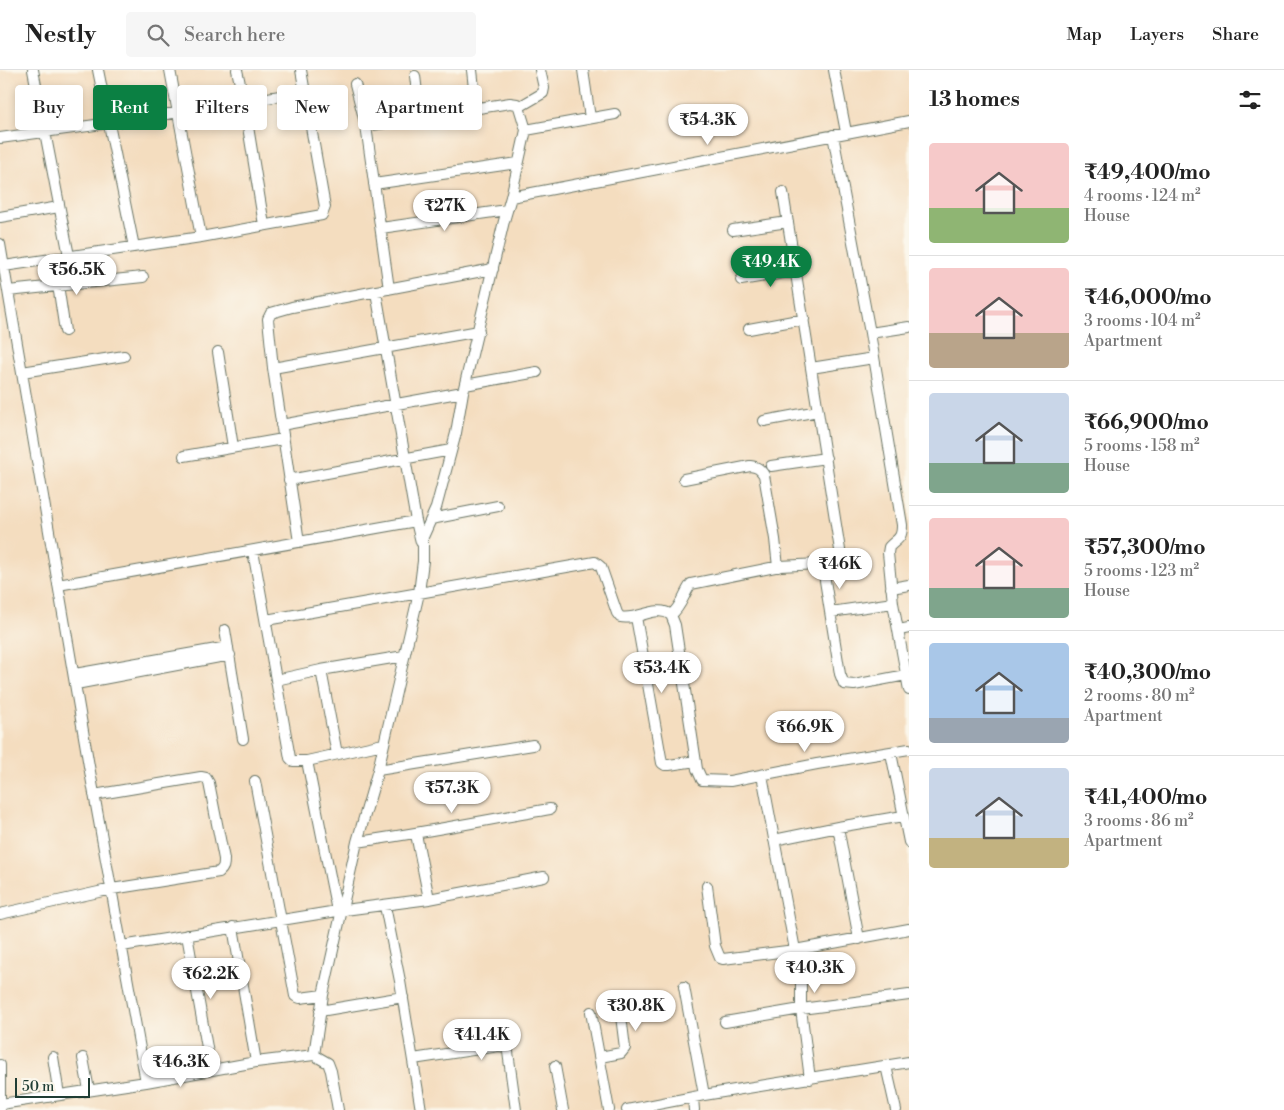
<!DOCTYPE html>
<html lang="en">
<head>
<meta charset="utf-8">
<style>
  :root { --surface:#fff; --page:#f6f6f6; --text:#222; --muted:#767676; --line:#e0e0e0; --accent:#0b8043 }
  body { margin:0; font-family:"Libre Bodoni",serif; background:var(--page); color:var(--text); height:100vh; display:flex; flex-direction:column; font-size:19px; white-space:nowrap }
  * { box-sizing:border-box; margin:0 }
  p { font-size:16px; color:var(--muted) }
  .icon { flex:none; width:28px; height:28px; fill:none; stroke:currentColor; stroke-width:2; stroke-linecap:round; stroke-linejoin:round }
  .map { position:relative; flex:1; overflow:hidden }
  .drawer { display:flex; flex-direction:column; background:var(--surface); width:375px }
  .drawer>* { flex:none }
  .top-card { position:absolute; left:15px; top:15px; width:475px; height:45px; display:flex; gap:10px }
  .scale { position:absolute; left:15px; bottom:12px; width:75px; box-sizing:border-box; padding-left:5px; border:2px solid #1f3d34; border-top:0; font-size:14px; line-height:18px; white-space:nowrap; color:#1f3d34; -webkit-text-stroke:4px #fbf7ec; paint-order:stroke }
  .price { position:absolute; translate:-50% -42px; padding:0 11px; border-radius:18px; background:#fff; color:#222; font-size:16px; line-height:32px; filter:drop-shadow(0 1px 2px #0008) }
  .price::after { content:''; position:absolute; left:50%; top:30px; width:15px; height:11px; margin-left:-8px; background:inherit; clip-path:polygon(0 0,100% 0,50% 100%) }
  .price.on { background:var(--accent); color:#fff }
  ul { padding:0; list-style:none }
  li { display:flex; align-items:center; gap:15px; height:125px; padding:0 20px }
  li+li { border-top:1px solid var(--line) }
  li span { display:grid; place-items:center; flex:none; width:140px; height:100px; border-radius:5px; color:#555 }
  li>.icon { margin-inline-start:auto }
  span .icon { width:60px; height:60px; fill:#fffc; stroke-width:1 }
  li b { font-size:21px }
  h2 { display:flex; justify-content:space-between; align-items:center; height:60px; padding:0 20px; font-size:21px }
  .chip { padding:0 18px; border-radius:5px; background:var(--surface); box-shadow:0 2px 8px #0003; font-size:18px; line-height:45px }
  .chip.on { background:var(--accent); color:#fff }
  header { display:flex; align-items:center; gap:30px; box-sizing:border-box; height:70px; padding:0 25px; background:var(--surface); border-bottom:1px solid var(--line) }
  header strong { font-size:24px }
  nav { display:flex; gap:28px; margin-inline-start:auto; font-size:18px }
  .search { width:350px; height:45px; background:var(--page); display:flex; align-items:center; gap:12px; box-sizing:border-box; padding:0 18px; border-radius:5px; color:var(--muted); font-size:19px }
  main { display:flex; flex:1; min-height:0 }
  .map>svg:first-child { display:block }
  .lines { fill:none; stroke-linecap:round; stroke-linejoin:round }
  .minor-casing { stroke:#6a7565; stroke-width:12 }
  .minor { stroke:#fff; stroke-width:10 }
</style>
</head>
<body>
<header>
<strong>Nestly</strong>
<div class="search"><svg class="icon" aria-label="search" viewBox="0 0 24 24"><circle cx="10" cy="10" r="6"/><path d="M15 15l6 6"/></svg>Search here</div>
<nav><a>Map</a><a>Layers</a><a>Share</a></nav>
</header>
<main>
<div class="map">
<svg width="909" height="1040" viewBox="0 0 909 1040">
  <rect width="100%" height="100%" fill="#fbf7ec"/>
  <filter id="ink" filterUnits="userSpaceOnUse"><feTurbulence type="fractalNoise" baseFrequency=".02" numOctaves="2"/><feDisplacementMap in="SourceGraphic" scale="10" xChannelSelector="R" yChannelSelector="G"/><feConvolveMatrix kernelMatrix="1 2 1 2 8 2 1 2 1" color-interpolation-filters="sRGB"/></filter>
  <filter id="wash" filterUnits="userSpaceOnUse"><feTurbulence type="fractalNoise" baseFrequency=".0096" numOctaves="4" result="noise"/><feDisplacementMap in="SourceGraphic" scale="20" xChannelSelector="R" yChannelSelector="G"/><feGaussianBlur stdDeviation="1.12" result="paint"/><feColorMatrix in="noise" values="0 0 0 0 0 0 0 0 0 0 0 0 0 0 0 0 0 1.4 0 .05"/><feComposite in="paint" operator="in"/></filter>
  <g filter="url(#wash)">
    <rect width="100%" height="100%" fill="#f4ddbf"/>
  </g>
  <g filter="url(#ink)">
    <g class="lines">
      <defs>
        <path id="minor" d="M33,0L69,186
          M98,0L134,177
          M170,0L201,167
          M237,0L244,32L264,155
          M472,0L476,37
          M583,0L590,48
          M834,0L846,62
          M415,6L420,47
          M355,14L366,56L389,219
          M519,37L543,23L544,18L540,0
          M526,60L615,44
          M833,65L870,263L902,455C902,469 898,468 889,477L888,483L893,533L909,620
          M0,68L110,53L305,22
          M374,114L518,93
          M783,122L840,480
          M511,127L909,51
          M0,147L59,137
          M381,158L507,140
          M733,160L788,152
          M0,174L89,696L146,1012
          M4,196L201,167L322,145L325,137L301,0
          M741,210L796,201
          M58,215L65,261
          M8,221L143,207
          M376,222L416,451L421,472
          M749,259L804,249
          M870,263L909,257
          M218,282L233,377
          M273,298L479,261
          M811,298L874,288
          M22,302L124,286
          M465,315L537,302
          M764,351L818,341
          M281,355L463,322
          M184,386L283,369
          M771,396L826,388
          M684,409L750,396C758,397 760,399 764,405L775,469L778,497
          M289,410L451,380
          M431,449L498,436
          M299,472L273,298L268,249L271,243L292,237L493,199
          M253,481L290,688L293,691H307L383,674
          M58,515L416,451
          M891,518L909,515
          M831,542L893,533
          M671,545C682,536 683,525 691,514L780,496L819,494L823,498L840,604L844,614L854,615L906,605
          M636,547L662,693L665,695H669L696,691
          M266,550L595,492L601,497L617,543L620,547C637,551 657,534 671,545L675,555L697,699L702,710L730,711L817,694L909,679
          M225,560L243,669
          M899,560L909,558
          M321,600L404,586
          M75,604L228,577
          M276,610L321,600L337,684
          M76,614L230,585
          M891,683L909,772
          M307,691L337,841
          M378,700L533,675
          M762,705L795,880L801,905V939L810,1009
          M255,711L295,926L300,928L323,925
          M838,757L859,869
          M416,764L429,829
          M774,770L838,757L903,746
          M357,772C422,763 486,750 550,739
          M707,816L715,876L720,888L723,889L795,880L909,859
          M385,836L400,911L421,1040
          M0,844L112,819L219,802C224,798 224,795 224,789L209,713L206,708L201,707L94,725
          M233,857L256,992
          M187,865L211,1000
          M122,876L337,841L429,829L544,807
          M684,917L704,1025
          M320,941L403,927
          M591,942L609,1040
          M725,952L801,939L909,925
          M314,985L323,925L357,772L378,700L419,523L423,491V467L436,438L456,363L463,322L504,151L511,127L526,60L519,37L517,34L510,33L366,56
          M53,987L59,1025
          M600,987L621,983L625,978L620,938
          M83,988L89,1020
          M413,989L499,976L506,977L508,982L516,1040
          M0,995V1039
          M555,996L563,1040
          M886,996L896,1040
          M693,1028L694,1040
          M1,1034L146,1012L256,992L314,985L328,993L331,1001L338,1040
          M627,1040L704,1025L909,992"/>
      </defs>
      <!-- minor casing -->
      <use href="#minor" class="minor-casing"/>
      <!-- minor -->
      <use href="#minor" class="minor"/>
    </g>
  </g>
</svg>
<div class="scale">50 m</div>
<b class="price" style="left:708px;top:76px">₹54.3K</b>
<b class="price" style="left:445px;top:162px">₹27K</b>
<b class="price on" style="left:771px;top:218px">₹49.4K</b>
<b class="price" style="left:77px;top:226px">₹56.5K</b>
<b class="price" style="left:840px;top:520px">₹46K</b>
<b class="price" style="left:662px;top:624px">₹53.4K</b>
<b class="price" style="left:805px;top:683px">₹66.9K</b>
<b class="price" style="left:452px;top:744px">₹57.3K</b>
<b class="price" style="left:815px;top:924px">₹40.3K</b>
<b class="price" style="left:211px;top:930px">₹62.2K</b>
<b class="price" style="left:636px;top:962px">₹30.8K</b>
<b class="price" style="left:482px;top:991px">₹41.4K</b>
<b class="price" style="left:181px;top:1018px">₹46.3K</b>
<div class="top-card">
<a class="chip">Buy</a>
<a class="chip on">Rent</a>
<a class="chip">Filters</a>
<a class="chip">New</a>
<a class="chip">Apartment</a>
</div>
</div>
<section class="drawer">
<h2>13 homes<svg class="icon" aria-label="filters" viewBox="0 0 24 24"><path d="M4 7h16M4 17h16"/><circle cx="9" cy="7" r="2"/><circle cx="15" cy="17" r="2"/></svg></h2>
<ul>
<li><span style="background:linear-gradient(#f6c9c9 65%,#8fb573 0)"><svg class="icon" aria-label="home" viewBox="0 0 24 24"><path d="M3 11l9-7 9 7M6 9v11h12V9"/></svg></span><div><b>₹49,400/mo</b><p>4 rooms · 124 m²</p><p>House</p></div></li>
<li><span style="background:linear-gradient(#f6c9c9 65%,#b9a48a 0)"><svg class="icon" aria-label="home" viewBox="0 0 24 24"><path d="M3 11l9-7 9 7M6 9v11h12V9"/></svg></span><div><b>₹46,000/mo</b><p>3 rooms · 104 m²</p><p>Apartment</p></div></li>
<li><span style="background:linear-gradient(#c9d6e8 70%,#7fa58c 0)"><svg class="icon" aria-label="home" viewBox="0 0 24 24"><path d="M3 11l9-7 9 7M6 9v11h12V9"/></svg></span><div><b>₹66,900/mo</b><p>5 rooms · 158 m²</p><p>House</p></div></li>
<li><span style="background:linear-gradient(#f6c9c9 70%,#7fa58c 0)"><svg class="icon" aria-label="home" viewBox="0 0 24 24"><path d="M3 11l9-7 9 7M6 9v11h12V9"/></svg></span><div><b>₹57,300/mo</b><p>5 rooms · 123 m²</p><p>House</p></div></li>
<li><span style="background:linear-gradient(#a9c7e8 75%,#9aa5b1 0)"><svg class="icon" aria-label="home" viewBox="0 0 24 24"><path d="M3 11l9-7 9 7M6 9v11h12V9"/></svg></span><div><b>₹40,300/mo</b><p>2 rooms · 80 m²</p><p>Apartment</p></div></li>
<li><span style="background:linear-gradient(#c9d6e8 70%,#c2b280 0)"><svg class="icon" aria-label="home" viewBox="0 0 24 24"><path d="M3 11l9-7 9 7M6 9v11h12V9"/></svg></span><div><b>₹41,400/mo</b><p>3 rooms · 86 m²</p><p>Apartment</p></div></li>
</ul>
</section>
</main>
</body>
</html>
